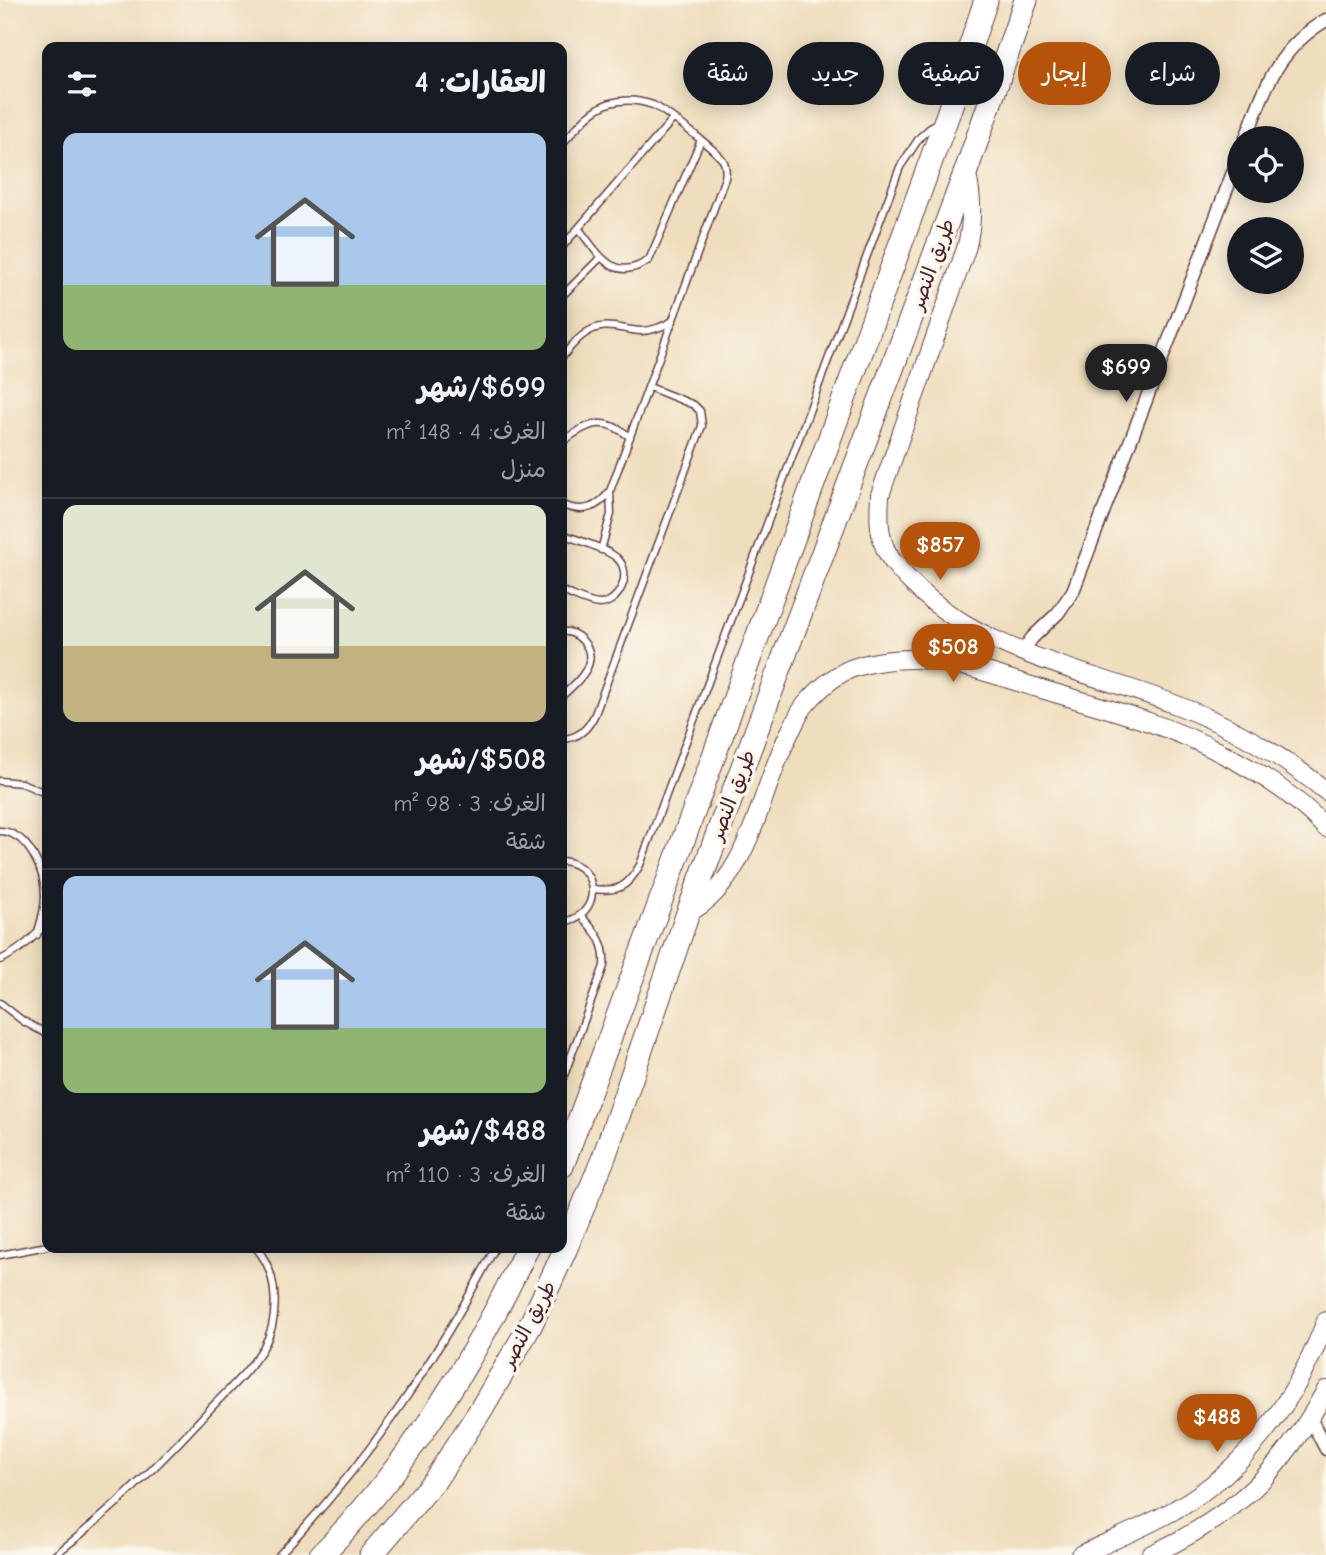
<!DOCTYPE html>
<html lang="ar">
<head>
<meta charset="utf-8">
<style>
  :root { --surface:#171b24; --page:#20242c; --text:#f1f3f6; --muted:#9ea1a6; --line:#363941; --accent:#b45309 }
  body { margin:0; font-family:"Comic Neue","Playpen Sans Arabic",sans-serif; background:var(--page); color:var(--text); direction:rtl; height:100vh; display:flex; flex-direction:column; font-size:26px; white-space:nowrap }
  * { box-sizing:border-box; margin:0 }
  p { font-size:23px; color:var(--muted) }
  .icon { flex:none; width:38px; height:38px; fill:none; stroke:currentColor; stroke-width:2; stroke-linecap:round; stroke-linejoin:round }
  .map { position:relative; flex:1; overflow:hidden; direction:ltr }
  .side { position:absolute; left:42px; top:42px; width:525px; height:1211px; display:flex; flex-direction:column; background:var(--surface); border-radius:14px; box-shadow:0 4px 18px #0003; direction:rtl }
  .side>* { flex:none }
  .hud { position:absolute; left:588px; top:42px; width:632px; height:63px; direction:rtl; display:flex; gap:14px }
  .fabs { position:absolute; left:1227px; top:126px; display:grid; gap:14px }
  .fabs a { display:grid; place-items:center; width:77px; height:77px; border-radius:50%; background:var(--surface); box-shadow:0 4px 18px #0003; font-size:35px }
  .price { position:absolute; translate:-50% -60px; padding:0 16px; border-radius:24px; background:var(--accent); color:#fff; font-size:23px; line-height:46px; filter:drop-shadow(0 2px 4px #0008) }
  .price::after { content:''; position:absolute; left:50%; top:42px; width:21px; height:16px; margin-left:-10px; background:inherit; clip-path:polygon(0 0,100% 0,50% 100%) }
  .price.selected { background:#222; color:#fff }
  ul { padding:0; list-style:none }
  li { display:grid; align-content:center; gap:14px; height:371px; padding:0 21px }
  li+li { border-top:2px solid var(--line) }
  li span { display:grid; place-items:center; height:217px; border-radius:14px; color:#555 }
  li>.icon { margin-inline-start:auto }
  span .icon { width:126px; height:126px; fill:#fffc; stroke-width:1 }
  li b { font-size:30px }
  h2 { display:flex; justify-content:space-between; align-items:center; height:84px; padding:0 21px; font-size:30px }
  .tag { padding:0 24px; border-radius:32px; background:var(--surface); box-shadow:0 4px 18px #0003; font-size:24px; line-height:63px }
  .tag.selected { background:var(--accent); color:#fff }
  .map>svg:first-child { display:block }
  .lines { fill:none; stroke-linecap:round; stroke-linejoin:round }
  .lane-casing { stroke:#633c41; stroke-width:9 }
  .street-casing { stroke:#633c41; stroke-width:15 }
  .secondary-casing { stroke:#633c41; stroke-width:20 }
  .highway-casing { stroke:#633c41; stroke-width:25 }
  .lane { stroke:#fff; stroke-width:6 }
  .street { stroke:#fff; stroke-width:12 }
  .secondary { stroke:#fff; stroke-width:18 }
  .highway { stroke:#fff; stroke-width:23 }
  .labels { text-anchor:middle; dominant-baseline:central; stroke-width:7; stroke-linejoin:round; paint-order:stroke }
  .street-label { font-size:21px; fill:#4a1f2b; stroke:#fbf7ec }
</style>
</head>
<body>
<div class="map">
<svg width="1326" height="1555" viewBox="0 0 1326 1555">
  <rect width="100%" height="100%" fill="#fbf7ec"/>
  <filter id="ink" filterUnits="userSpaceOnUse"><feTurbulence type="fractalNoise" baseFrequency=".0143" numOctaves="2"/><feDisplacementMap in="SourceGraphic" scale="14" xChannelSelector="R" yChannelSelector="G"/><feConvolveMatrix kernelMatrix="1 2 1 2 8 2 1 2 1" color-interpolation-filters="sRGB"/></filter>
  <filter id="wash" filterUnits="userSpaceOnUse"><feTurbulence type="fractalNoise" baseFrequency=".00686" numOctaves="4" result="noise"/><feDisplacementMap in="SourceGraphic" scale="28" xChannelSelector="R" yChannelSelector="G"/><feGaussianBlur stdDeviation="1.57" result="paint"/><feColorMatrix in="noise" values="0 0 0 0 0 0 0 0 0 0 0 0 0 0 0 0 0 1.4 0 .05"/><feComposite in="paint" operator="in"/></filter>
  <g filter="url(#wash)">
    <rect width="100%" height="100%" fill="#efdebd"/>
  </g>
  <g filter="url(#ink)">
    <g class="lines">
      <defs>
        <path id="lane" d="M562,144C575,130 590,109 610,103C624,99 639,100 653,105C664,110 719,152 724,162C726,167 726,173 725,178L610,491C597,509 583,513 562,505
          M579,229C599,255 614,284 649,260L701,140
          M562,247L673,119
          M562,296L601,257
          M562,357C569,349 576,339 586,333C604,320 621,330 641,331C653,331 663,326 673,321
          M562,442C588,424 602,414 630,437
          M562,534C576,540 607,548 618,559C633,574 619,604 599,604C586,603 573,595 562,591
          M601,550L611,514L610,491
          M562,632C570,631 576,634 582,640C602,661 578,682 562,696
          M562,739C579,738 588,729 595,714L702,426L700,411L694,405L649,387
          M0,781L22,783L47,794
          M0,831C28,832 45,871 45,896C45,910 41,922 37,935
          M562,861C602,865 602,917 562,922
          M592,889C618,892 627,888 640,865L900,167L920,137L938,121
          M0,960C18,952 34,938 47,922
          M0,1003L23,1021L47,1034
          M562,1081L604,966C606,943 596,932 581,916
          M0,1255L47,1246
          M55,1555C112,1511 162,1462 210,1409C228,1390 249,1371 263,1348C280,1320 279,1273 256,1248
          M279,1555C370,1460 434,1363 495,1248"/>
        <path id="street" d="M1246,138C1265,88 1277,49 1326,20
          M1022,652L1032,638L1058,613L1073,591L1239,157
          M1310,1418L1326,1449"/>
        <path id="secondary" d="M966,171C973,197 973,220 967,246L880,495C879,514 878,530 885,548C891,562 903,574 914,585C984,654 1086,670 1174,704C1230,725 1280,754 1326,791
          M688,913C751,880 759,791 790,732C795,723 799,712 806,704C819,689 836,673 856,667C882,659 914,657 941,661C974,666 1006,679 1038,688C1100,707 1166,723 1223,754C1261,773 1297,797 1326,828
          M1080,1555C1112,1540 1146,1527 1176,1509C1248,1468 1297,1398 1326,1321
          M1150,1555C1235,1516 1281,1472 1326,1390"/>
        <path id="highway" d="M562,1166L677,857L948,114L986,0
          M321,1555C407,1469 476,1357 527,1248
          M371,1555L435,1480L480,1411L530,1326L565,1250L604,1157L688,913L966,171L1026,0"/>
      </defs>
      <!-- lane casing -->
      <use href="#lane" class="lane-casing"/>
      <!-- street casing -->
      <use href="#street" class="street-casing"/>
      <!-- secondary casing -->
      <use href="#secondary" class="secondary-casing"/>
      <!-- highway casing -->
      <use href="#highway" class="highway-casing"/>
      <!-- lane -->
      <use href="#lane" class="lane"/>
      <!-- street -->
      <use href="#street" class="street"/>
      <!-- secondary -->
      <use href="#secondary" class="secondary"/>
      <!-- highway -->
      <use href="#highway" class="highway"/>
    </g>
  </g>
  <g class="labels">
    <!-- street labels -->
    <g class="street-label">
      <text transform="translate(932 264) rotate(-70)">طريق النصر</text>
      <text transform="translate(732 795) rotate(-69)">طريق النصر</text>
      <text transform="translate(528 1324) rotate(-62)">طريق النصر</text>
    </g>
  </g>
</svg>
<div class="fabs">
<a><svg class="icon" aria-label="locate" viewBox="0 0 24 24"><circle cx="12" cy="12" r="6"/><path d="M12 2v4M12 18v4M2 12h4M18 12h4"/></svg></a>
<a><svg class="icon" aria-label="layers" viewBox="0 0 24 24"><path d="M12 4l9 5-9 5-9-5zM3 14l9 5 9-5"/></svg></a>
</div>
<b class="price selected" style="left:1126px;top:404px">$699</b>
<b class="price" style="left:940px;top:582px">$857</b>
<b class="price" style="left:953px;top:684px">$508</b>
<b class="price" style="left:1217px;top:1454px">$488</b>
<div class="hud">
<a class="tag">شراء</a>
<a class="tag selected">إيجار</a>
<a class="tag">تصفية</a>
<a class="tag">جديد</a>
<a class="tag">شقة</a>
</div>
<section class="side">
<h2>العقارات: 4<svg class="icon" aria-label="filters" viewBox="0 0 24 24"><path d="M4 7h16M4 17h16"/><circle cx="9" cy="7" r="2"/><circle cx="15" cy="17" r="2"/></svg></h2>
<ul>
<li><span style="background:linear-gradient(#a9c7e8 70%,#8fb573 0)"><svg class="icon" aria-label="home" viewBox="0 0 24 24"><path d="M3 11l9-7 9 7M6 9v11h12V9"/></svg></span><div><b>$699/شهر</b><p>الغرف: 4 · 148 m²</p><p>منزل</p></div></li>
<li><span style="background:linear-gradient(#dfe7d0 65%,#c2b280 0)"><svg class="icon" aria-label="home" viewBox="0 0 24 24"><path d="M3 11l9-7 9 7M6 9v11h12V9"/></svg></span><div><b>$508/شهر</b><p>الغرف: 3 · 98 m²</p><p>شقة</p></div></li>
<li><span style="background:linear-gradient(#a9c7e8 70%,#8fb573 0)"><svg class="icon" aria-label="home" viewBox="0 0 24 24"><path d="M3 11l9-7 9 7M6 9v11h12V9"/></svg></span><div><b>$488/شهر</b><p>الغرف: 3 · 110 m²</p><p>شقة</p></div></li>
</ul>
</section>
</div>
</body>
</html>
